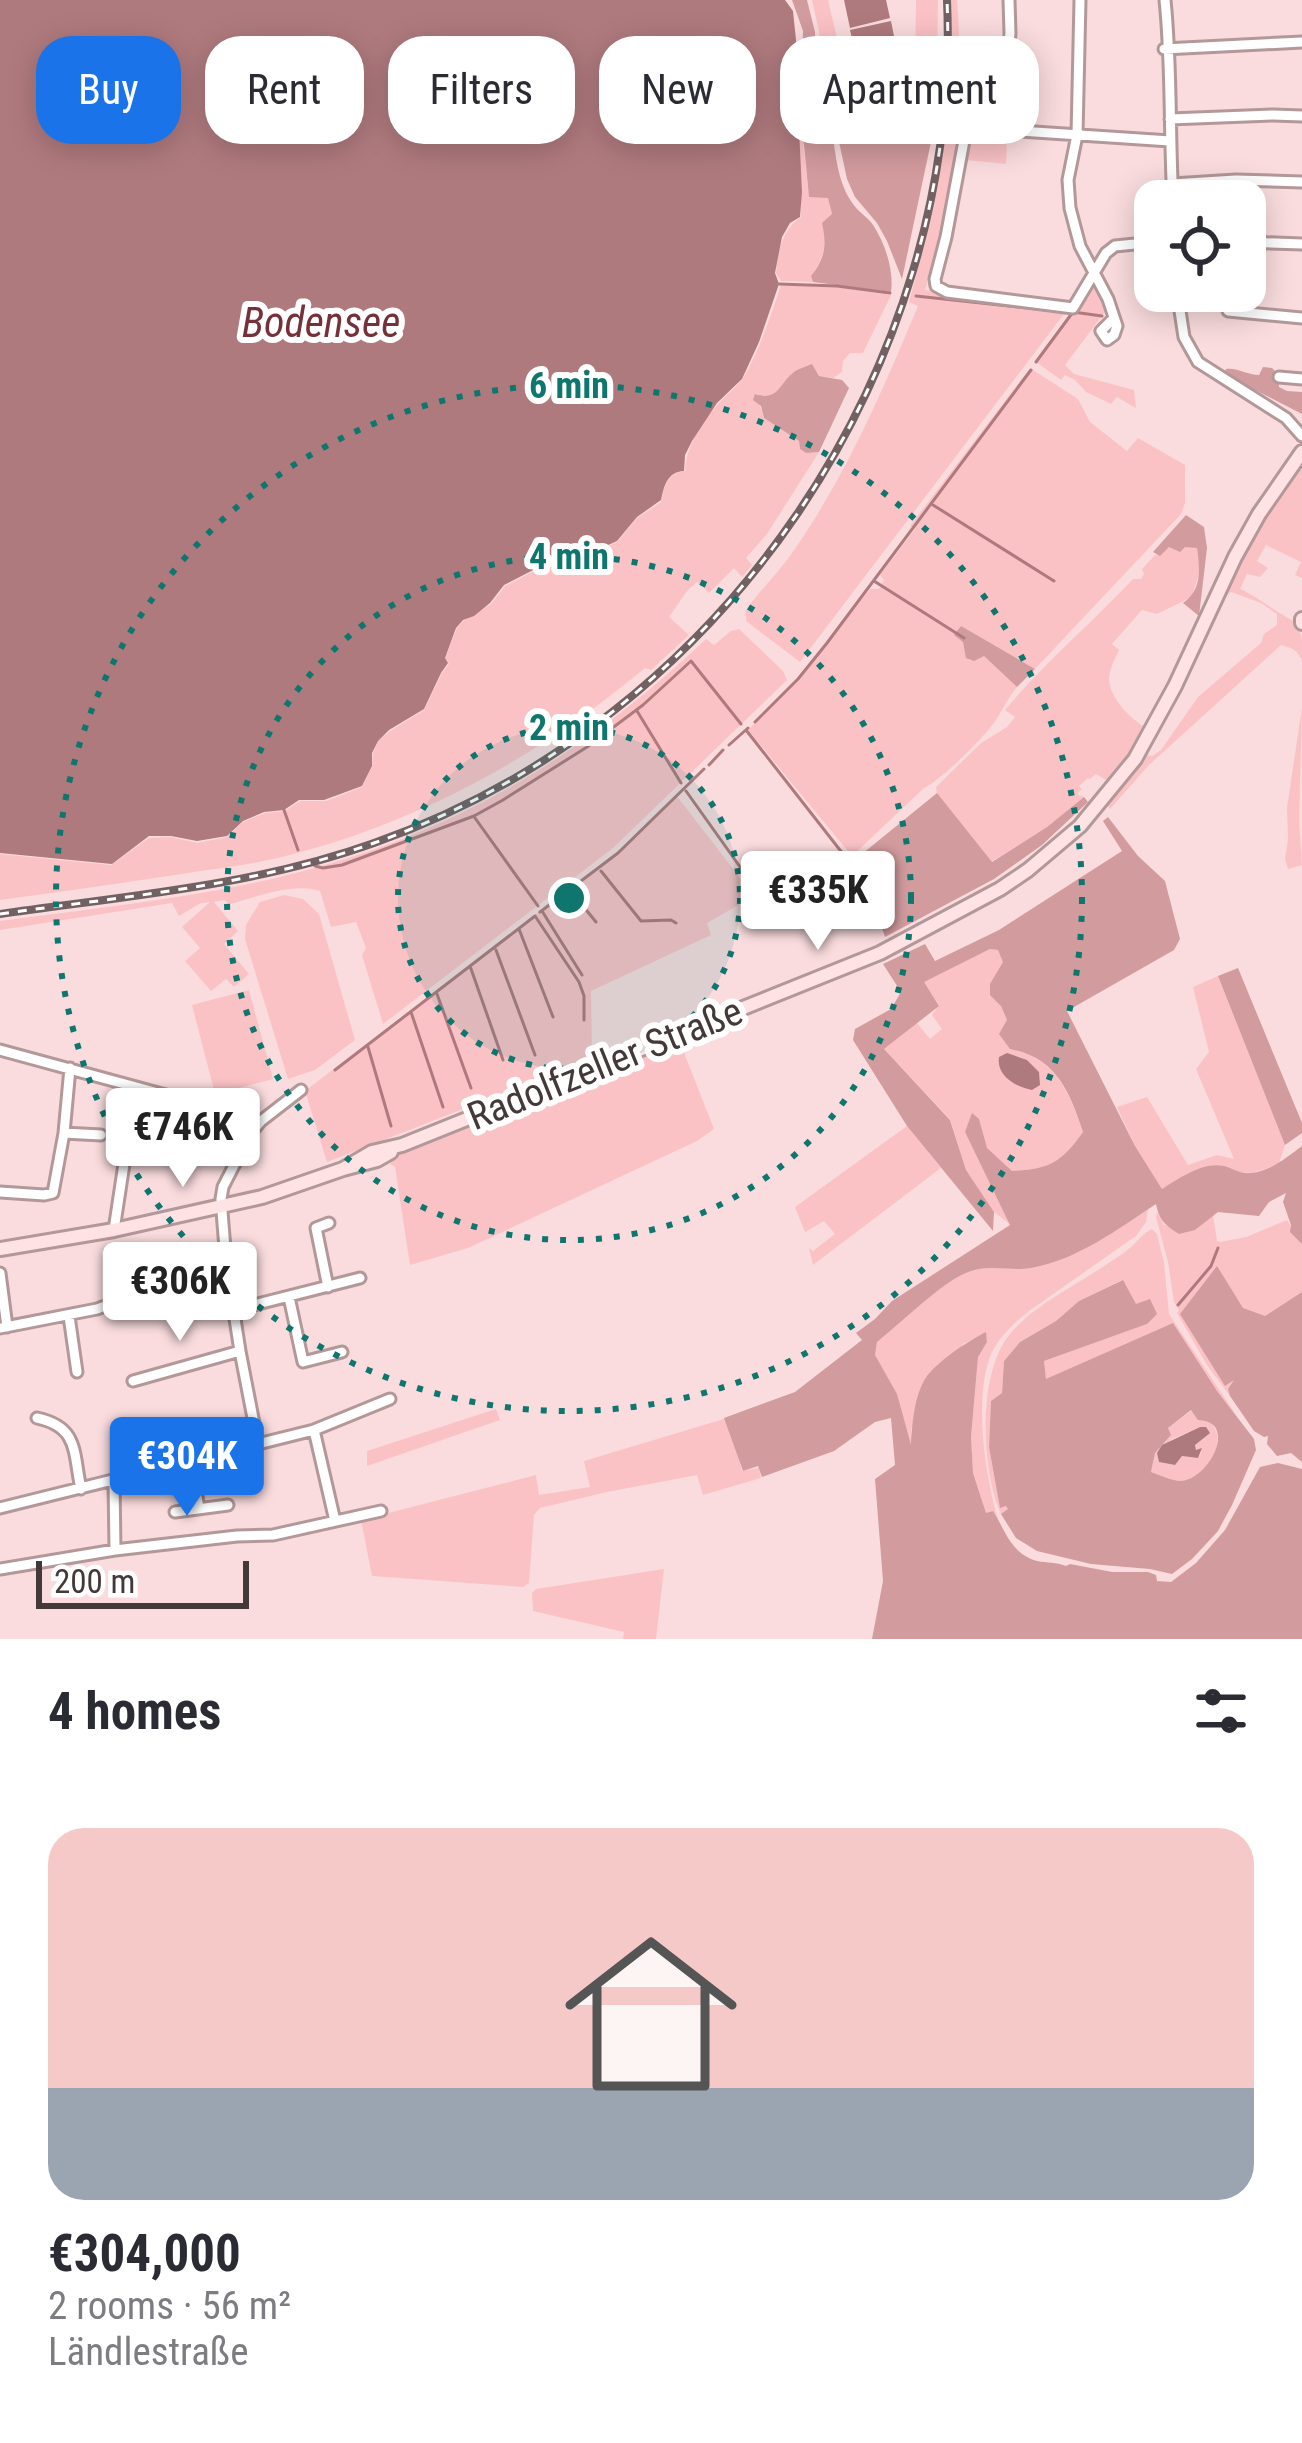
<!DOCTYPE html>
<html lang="en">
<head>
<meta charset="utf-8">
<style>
  :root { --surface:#fff; --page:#f7f7f7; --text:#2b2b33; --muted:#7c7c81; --line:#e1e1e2; --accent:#1a73e8 }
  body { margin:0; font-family:"Roboto Condensed",sans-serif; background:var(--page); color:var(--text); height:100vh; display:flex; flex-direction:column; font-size:45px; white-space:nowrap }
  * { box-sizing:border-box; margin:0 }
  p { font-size:39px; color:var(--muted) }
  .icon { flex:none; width:66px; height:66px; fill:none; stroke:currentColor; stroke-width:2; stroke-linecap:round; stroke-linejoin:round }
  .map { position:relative; height:1639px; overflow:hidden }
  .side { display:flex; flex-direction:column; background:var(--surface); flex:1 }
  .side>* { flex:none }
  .hud { position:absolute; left:36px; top:36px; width:1230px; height:108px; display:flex; gap:24px }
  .fabs { position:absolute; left:1134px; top:180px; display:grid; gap:24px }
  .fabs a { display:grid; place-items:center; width:132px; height:132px; border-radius:24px; background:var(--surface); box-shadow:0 6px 30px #0003; font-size:60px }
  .scale { position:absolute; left:36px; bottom:30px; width:213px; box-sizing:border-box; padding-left:12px; border:6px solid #443939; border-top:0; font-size:33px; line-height:42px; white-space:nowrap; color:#443939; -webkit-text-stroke:9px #fff; paint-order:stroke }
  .price { position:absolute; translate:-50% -102px; padding:0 27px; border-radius:12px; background:#fff; color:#222; font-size:39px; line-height:78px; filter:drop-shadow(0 3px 6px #0008) }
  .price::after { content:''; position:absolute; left:50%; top:72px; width:36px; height:27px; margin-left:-18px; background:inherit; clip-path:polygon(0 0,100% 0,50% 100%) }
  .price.on { background:var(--accent); color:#fff }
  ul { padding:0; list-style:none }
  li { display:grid; align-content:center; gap:24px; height:636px; padding:0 48px }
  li+li { border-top:3px solid var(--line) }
  li span { display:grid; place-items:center; height:372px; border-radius:36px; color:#555 }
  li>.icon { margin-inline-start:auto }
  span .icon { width:216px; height:216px; fill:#fffc; stroke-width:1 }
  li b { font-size:51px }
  h2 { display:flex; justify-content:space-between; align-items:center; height:144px; padding:0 48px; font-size:51px }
  .pill { padding:0 42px; border-radius:36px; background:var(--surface); box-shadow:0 6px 30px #0003; font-size:42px; line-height:108px }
  .pill.on { background:var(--accent); color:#fff }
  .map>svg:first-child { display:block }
  .green { fill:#fbc2c5; fill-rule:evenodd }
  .forest { fill:#d29b9e; fill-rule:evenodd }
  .water { fill:#af7a7e }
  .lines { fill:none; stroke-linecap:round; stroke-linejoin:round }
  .stream { stroke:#af7a7e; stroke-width:3 }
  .street-casing { stroke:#b39899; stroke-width:15 }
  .secondary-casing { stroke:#b39899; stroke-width:18 }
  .street { stroke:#fff; stroke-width:9 }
  .secondary { stroke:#fee2e4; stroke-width:12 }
  .rail-casing { stroke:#716162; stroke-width:8 }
  .rail { stroke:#fff; stroke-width:3; stroke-dasharray:9; stroke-linecap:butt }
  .ring { fill:none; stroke:#0f766e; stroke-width:6; stroke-dasharray:6 12 }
  .labels { text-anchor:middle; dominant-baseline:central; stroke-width:12; stroke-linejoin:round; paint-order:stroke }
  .street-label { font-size:39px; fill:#443939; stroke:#fff }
  .water-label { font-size:42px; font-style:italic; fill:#753039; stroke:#fff }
  .centre { fill:#0f766e; stroke:#fff; stroke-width:6 }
  .ring-label { font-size:36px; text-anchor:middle; font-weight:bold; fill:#0f766e; stroke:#fff; stroke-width:12; stroke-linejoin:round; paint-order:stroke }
</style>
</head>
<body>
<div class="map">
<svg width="1302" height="1639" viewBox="0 0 1302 1639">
  <rect width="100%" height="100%" fill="#fadcde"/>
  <!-- green -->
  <path class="green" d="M812,0H828L848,84L826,78L822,70L819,31Z
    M916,0H938L937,68L915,71Z
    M950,0H957C965,105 956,189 925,290L1067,310L800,662L746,621V610C760,590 778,573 792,553C846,476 882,392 918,306L909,302C936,203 956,104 950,0Z
    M799,107L816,109L833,137L812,130L803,144L809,196L828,197L832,215L823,223C827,246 824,257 811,276L813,282L781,281L776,273C778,251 782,230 801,217Z
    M969,134L1007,138L1006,164L966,160Z
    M1093,283L1105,303V312L1065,365L1074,374L1134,390L1136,408L1117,397L1111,404L1086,392L1075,380L1065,375L1061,380L1036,362L1073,310H1077Z
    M781,285L837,287L891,295L863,353H850L843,361L842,372L833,378L819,376L811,364C808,366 796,370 794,372C778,385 781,400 756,394L764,418L799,441L800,449L806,453L819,452L767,534L746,558L752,565L742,577L734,568L709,593L697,582L687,591L669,617L689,635L651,670L645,668C537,758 411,827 273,859C243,866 212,869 182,874C121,883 61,892 0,900V854L111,865L149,838L171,837L197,843L227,837L243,822L265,813L285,811L300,801H326L362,787L372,767L373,753L378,741L390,731L424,710L442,673L449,664L445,658L457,628L463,621L491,604L505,586L540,568L595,552L617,542L637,518L661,502C664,486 667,473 685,471C686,446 702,422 719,403C727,393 739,386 745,375C761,346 771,315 781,285Z
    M1030,368L1078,399L1090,422L1127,451L1138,438L1185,465V503L1181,514L1035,669L960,626L965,651L983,655L1017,687C1008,698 1003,709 996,720C982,740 944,777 923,789L852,856L748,730L798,680L870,589H879L884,580L880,575L915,529L910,526Z
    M1302,466V578L1295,575L1301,562L1266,545L1257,561L1268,568L1260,577L1247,574L1240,589C1257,596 1287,620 1297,622L1302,640V662C1299,651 1293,648 1281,645L1149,765L1110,809L1106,803L1145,755L1152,756L1161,750L1198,697L1261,643L1264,634L1277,625V614L1261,603L1231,592L1222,599L1229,585L1228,583L1265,512Z
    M1169,547H1197L1200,570L1192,597L1157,614L1142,610L1112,644L1119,650C1115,658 1109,670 1109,679C1110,698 1129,718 1145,727L1124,761L1106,780L1096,774L1090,779L1088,778L1079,786L1082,789L1077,794L1084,797L1047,827L991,862L937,794L936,787L981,743L1007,727L1015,717L1005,710C1044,663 1091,624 1133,579H1141L1144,574L1142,569L1155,555H1160Z
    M739,629L783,671L787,680L613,848L383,1024L362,955L366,948L356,922L331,927L320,891C294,882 256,897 230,904L224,900L214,902L238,931L224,944L249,974L234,987L226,979L211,991L185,961L200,948L182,927L210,902L201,903L179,916L172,903L0,930V921C108,906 220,896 325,865C474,823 595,744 706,639L714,645L731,631Z
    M1302,707L1299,820L1302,865L1288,869L1285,859L1288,839L1287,808Z
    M676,795L754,896L707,923L711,935L591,991L592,1059L327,1162L305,1091L617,852Z
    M284,895L303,899L319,914L355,1040L315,1070L288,1079L245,939L246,925L260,902Z
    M990,949L998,950L1004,962L1001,1006L1007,1020L1010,1049C1055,1058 1069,1090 1083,1132C1061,1163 1049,1169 1012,1171L986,1148L979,1120L965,1132L1011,1225L994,1212L966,1170L950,1119L884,1049L917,1023L930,1039L942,1029L932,1015L939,1005L923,982Z
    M1218,976L1285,1145L1279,1163C1264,1170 1249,1176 1233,1171C1221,1167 1228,1165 1215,1166C1194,1168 1179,1178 1162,1189L1135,1146L1117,1107L1147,1097L1188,1165L1217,1155L1234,1159L1196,1069L1209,1052L1193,987Z
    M249,990L273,1079L215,1094L192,1005Z
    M674,1043L681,1045L714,1129L697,1141L468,1248L410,1265L395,1167L390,1164L393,1158L436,1136Z
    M907,1126L941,1168L813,1265L809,1248L813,1251L835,1234L824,1221L805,1232L795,1207Z
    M1148,1209L1146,1222L1136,1236L1029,1311C1015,1322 1000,1336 992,1352C973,1394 985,1476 998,1519L986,1513L973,1473L971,1437L978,1357L987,1341L986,1333L963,1344L911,1429L914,1459L875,1355L877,1342C900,1324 941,1283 966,1273C988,1263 1008,1272 1031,1268C1074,1261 1112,1232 1148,1209Z
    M1157,1212L1164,1225L1195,1230L1213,1215L1217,1241L1220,1242L1246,1237L1287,1220L1302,1244V1292L1265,1316L1243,1309L1225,1385L1247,1371L1228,1389L1230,1396L1207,1365L1177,1313L1179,1310L1174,1302L1168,1262L1156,1217Z
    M1152,1229L1157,1234L1164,1263L1169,1314L1238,1418L1217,1392L1173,1323L1046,1380L1044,1361L1147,1324L1122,1280L1079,1301L1056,1321L1020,1342L1004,1361L1002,1393L991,1401L989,1447L1000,1507L1007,1506L1008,1510L1001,1514C981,1469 977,1373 1010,1334C1033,1306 1071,1288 1101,1268C1111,1261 1122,1255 1131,1247C1139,1240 1143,1233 1152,1229Z
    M496,1409L500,1420L367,1466V1451Z
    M1192,1410C1201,1416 1211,1420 1215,1429C1225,1448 1202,1481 1180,1481C1171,1481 1160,1475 1151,1472L1155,1453L1171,1435L1168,1428ZM1200,1427H1206L1202,1439L1195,1445L1196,1450L1202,1452L1198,1458L1182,1456L1174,1465L1159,1462L1157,1453L1172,1439Z
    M727,1418L742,1471L759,1468L761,1478L703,1495L697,1475L607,1492L540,1508L534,1515L529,1583L523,1587L372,1576L361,1520L536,1475L539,1495L590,1487L584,1461Z
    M664,1569L656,1639H623L624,1632L533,1611L532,1593L536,1589Z"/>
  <!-- forest -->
  <path class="forest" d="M792,0H807L815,32L816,72L810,75L802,72L803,31Z
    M937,68L932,137L902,279L887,241L877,223L855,197L847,179L838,137L820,104L822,83L849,87Z
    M812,130L833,137C836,159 839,185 853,204C858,212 868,217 873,225C885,243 894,270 891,292L813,282L811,276C825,258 827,246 822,223L832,214L828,198L809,197L803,135Z
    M812,364L819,376L842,380L849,388L819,452L806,453L800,449L799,441L764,418L761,406L753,400L755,394C780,401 778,384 794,372C796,370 809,365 812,364Z
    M1263,367L1272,368L1278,374L1279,387L1287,391L1302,392V414L1224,374L1226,369C1237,367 1247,375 1259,375Z
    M1186,515L1204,527L1207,548L1199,616L1183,603C1202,590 1200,569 1197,548L1185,547L1180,552L1169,547L1160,556L1153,552Z
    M961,626L1035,669L1017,687L984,656L974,661L966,658L963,642L954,635Z
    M937,793L992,862L1047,827L1084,797L1088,802L1042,845L994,879L885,937L877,913L846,867Z
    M1108,817L1138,856L1165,881L1180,939L1174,950L1067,1011L1135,1146L1162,1189C1180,1178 1202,1162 1224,1166C1234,1169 1240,1174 1251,1173C1271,1171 1287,1157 1302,1146V1244L1290,1232L1291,1225L1283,1202L1286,1193L1269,1202L1259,1216L1218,1212L1195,1230L1179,1234C1165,1225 1159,1220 1156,1204C1118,1229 1077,1260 1031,1268C1009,1272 989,1263 966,1273C941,1283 900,1324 877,1342L875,1355L897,1394L911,1445C912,1426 914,1397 925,1379C936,1362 968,1341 986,1332L987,1342L978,1357L971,1437L973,1473L986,1513L993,1511C1006,1531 1010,1553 1037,1561C1047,1563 1056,1562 1066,1566L1070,1564L1112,1572H1148L1156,1575L1157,1581L1171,1582L1196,1563L1225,1530L1260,1467L1278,1463L1302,1469V1639H872L883,1581L875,1479L895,1465L891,1418L875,1422L834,1451L762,1477L758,1466L743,1471L724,1418L795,1392L862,1340L856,1333L875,1319L892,1301L1010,1225L965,1132L972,1113L979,1119L987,1148L1012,1171C1049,1169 1061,1163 1083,1132C1069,1090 1056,1058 1010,1049L999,1034L1007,1020L1001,1006L990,995V984L1003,962L998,950L990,949L924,982L939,1006L884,1049L950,1120L966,1170L994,1212L993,1231L907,1126L853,1040L855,1029L891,1009L901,992L883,964L925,944L935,961L999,930L1122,851L1103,821Z
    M1238,968L1302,1123V1133L1285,1145L1218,976Z
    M1217,1266L1243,1308L1265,1316L1302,1292V1462L1291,1453L1277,1456L1267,1444L1268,1436L1264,1437L1254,1431L1230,1396L1228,1389L1234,1380L1225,1386L1180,1314Z
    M1123,1280L1136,1304L1150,1299L1157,1314L1147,1324L1044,1361L1046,1379L1173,1323L1217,1391L1254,1439L1256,1450L1232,1505L1218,1531L1192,1559L1172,1574L1150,1569L1091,1564L1037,1551L1016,1538L1001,1514L1008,1509L1006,1506L1000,1508L989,1447L991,1401L1002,1393L1004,1361L1020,1342L1056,1321L1079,1301ZM1191,1410L1198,1420C1239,1421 1209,1480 1181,1481C1172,1481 1160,1475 1151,1472L1155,1453L1171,1435L1168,1428Z"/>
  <!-- water -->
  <path class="water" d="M0,0H785L793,11L799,69L802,73H807V82L800,83L798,107L802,192L800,217L790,223L782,237L775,273L779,284L759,342L742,379L717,403L692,441L685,455L684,471C667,472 664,486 661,500L637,517L617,541L595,551L539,567L504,585L490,603L474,616L463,620L456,628L445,658L448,663L441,673L424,709L389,730L378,741L372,753V766L362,786L324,800H299L284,810L264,812L243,821L227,836L197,841L171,836H149L112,864L0,853Z
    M844,0H886L890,18L850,28Z
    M891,21L898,56L858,65L850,30Z
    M1007,1053L1027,1060L1039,1072L1040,1085L1032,1090C1015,1087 996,1075 999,1057Z
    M1200,1427H1206L1210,1433L1195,1445L1196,1450L1202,1448L1198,1458L1182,1456L1175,1465L1159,1462L1157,1453L1162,1445Z"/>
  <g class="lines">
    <!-- stream -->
    <path class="stream" d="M779,284L837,286L890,293
      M916,296L1065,312
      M1036,362L1073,312L1102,316
      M933,505L1054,581
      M874,581L964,638
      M637,711L681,783
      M755,722L798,679L827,643L1031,370
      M746,730L847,859
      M729,745L748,728
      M709,765L723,750
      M686,791L765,902
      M284,810L298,850
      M475,818L538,906
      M315,866L323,868L342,865L474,816L503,800L587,747L643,705L691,661L741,724
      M601,871L641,921L671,920L676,923
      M570,890L596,922
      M542,911L582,975
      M540,912L618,853L704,769
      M535,916L579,982L584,996V1020
      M519,929L553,1017
      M496,950L535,1055
      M470,966L503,1060
      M437,994L471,1088
      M411,1012L443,1107
      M368,1047L391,1126
      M335,1070L535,916
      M1178,1305L1211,1266L1218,1248"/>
    <defs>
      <path id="street" d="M1080,0L1077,135L1068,180L1070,208L1080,246L1108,299L1117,326L1114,335L1107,340L1101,331L1114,318
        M1165,0C1172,67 1169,134 1173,201
        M1164,49L1302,42
        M1170,119L1273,115L1302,116
        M1009,131L1002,122L1010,33L1009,0
        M1172,184L1236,180L1302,182
        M1155,242L1115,246L1106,253L1073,308L947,292L936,286L935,279L946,237L966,130L975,128L1170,141
        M1245,242L1302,244
        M1177,291L1184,337L1198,362L1286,418L1302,436
        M1228,311L1302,318
        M1279,377L1302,379
        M0,1050L261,1121
        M64,1133L101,1135
        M0,1192L44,1195L53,1193L64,1133L70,1068
        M114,1230L127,1144
        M0,1273L7,1327
        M328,1287L316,1228L329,1223
        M289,1297L303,1362L342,1352
        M234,1310L360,1278
        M69,1316L77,1372
        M0,1328L97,1309L226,1261
        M133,1381L240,1351
        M37,1418C79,1427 73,1452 81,1489
        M314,1430L335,1521
        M258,1444L240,1351L226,1261L221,1199L223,1187L250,1134L261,1121L301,1090
        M191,1463L199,1508
        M114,1481L115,1550
        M0,1508L314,1430L390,1399
        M175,1512L228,1505
        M0,1569L115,1550L237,1536L273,1535L381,1511"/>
      <path id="secondary" d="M1302,619V623
        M343,1169L372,1152L402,1145L880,953L1000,889L1028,870L1080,826L1135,759L1175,686L1235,557L1259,514L1302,452
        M0,1249L114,1230L262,1197L343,1169L377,1160L391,1152"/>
    </defs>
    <!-- street casing -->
    <use href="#street" class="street-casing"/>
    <!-- secondary casing -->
    <use href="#secondary" class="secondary-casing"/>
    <!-- street -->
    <use href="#street" class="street"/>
    <!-- secondary -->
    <use href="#secondary" class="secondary"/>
    <defs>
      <path id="rail" d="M0,914C126,896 254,886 374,843C722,721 963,369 947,0"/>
    </defs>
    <!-- rail casing -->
    <use href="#rail" class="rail-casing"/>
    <!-- rail -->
    <use href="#rail" class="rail"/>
  </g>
  <!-- distance rings -->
  <circle cx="569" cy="898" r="171" fill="#0f766e" fill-opacity=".12"/>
  <g class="ring">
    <circle cx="569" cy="898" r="171"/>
    <circle cx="569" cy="898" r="342"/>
    <circle cx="569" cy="898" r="513"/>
  </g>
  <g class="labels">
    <!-- street labels -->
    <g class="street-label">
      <text transform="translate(605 1064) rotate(-22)">Radolfzeller Straße</text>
    </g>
    <!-- water labels -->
    <g class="water-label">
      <text x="321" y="322">Bodensee</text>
    </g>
  </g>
  <circle cx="569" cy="898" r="18" class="centre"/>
  <g class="ring-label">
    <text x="569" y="398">6 min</text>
    <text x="569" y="569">4 min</text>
    <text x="569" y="740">2 min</text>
  </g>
</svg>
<div class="fabs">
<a><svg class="icon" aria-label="locate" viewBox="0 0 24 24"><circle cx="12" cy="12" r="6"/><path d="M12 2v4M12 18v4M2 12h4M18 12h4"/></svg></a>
</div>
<div class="scale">200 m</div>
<b class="price" style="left:818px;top:953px">€335K</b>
<b class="price" style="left:183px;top:1190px">€746K</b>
<b class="price" style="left:180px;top:1344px">€306K</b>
<b class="price on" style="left:187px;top:1519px">€304K</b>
<div class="hud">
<a class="pill on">Buy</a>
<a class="pill">Rent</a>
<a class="pill">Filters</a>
<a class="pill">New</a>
<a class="pill">Apartment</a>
</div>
</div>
<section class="side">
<h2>4 homes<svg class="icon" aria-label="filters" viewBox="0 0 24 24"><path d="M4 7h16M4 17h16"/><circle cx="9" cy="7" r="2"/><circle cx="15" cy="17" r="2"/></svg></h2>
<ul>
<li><span style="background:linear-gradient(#f6c9c9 70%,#9aa5b1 0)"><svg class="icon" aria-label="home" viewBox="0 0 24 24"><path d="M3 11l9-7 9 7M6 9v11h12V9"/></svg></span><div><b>€304,000</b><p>2 rooms · 56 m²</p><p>Ländlestraße</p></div></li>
</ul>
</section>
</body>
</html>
